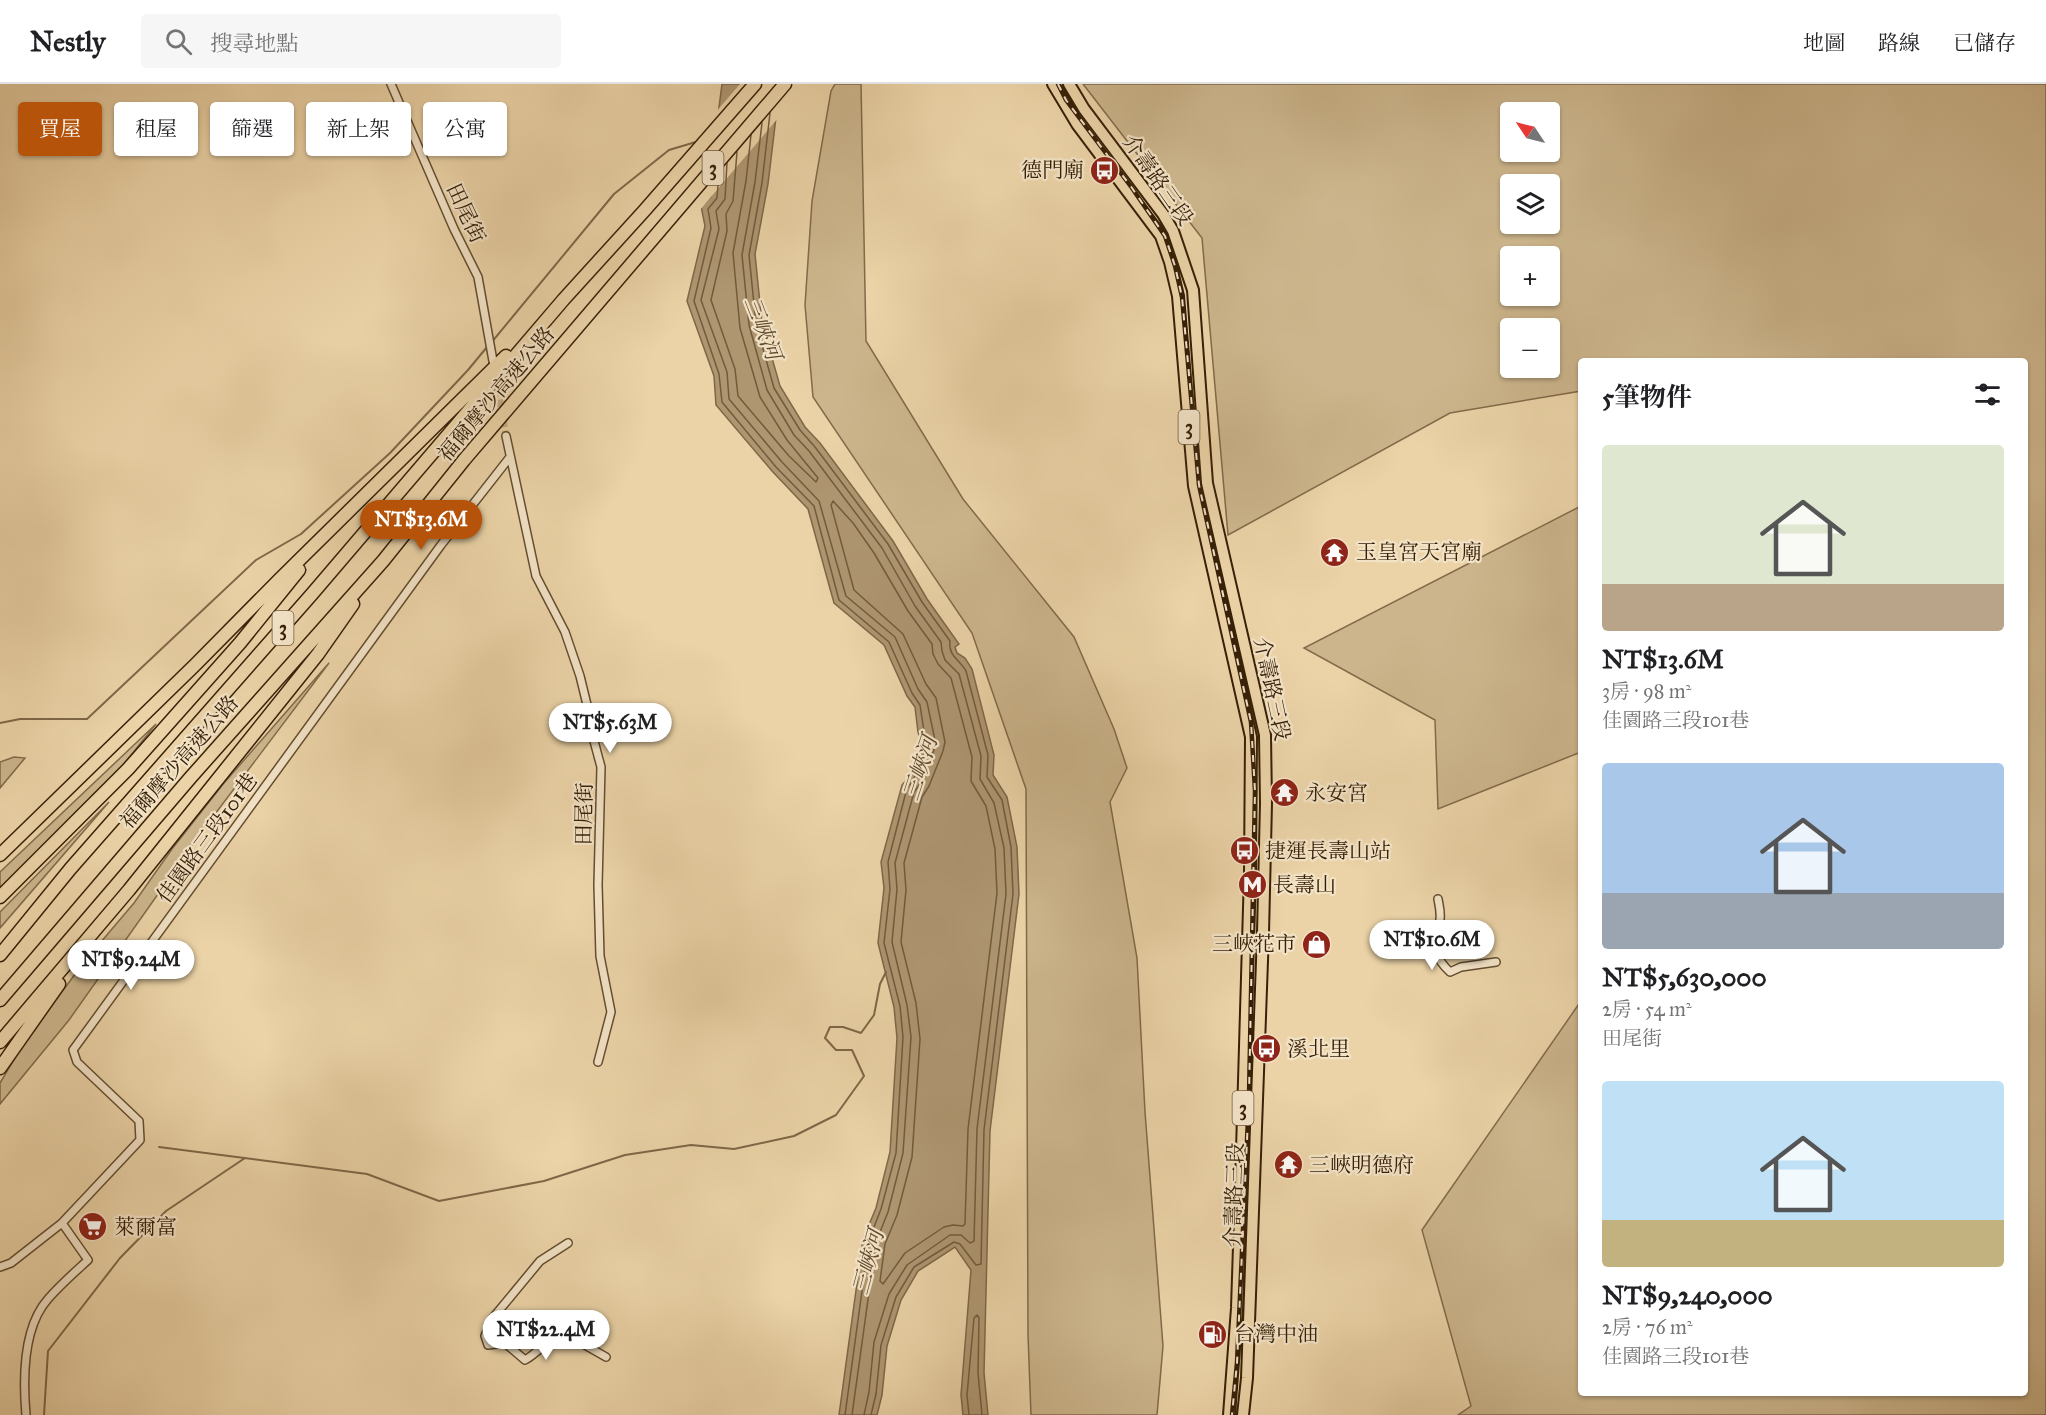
<!DOCTYPE html>
<html lang="zh-TW">
<head>
<meta charset="utf-8">
<style>
  :root { --surface:#fff; --page:#f6f6f6; --text:#202124; --muted:#757577; --line:#e0e0e0; --accent:#b45309 }
  body { margin:0; font-family:"IM FELL Great Primer","Noto Serif TC",serif; background:var(--page); color:var(--text); height:100vh; display:flex; flex-direction:column; font-size:22px; white-space:nowrap }
  * { box-sizing:border-box; margin:0 }
  p { font-size:20px; color:var(--muted) }
  .icon { flex:none; width:33px; height:33px; fill:none; stroke:currentColor; stroke-width:2; stroke-linecap:round; stroke-linejoin:round }
  .map { position:relative; flex:1; overflow:hidden }
  .sheet { position:absolute; left:1578px; top:274px; width:450px; height:1038px; display:flex; flex-direction:column; background:var(--surface); border-radius:6px; box-shadow:0 2px 4px #0004 }
  .sheet>* { flex:none }
  .hud { position:absolute; left:18px; top:18px; width:570px; height:54px; display:flex; gap:12px }
  .needle { width:39px; rotate:305deg }
  .controls { position:absolute; left:1500px; top:18px; display:grid; gap:12px }
  .controls a { display:grid; place-items:center; width:60px; height:60px; border-radius:6px; background:var(--surface); box-shadow:0 2px 4px #0004; font-size:30px }
  .price { position:absolute; translate:-50% -51px; padding:0 14px; border-radius:21px; background:#fff; color:#222; font-size:20px; line-height:39px; filter:drop-shadow(0 2px 3px #0008) }
  .price::after { content:''; position:absolute; left:50%; top:36px; width:18px; height:14px; margin-left:-9px; background:inherit; clip-path:polygon(0 0,100% 0,50% 100%) }
  .price.on { background:var(--accent); color:#fff }
  ul { padding:0; list-style:none }
  li { display:grid; align-content:center; gap:12px; height:318px; padding:0 24px }
  li span { display:grid; place-items:center; height:186px; border-radius:6px; color:#555 }
  li>.icon { margin-inline-start:auto }
  span .icon { width:108px; height:108px; fill:#fffc; stroke-width:1 }
  li b { font-size:26px }
  h2 { display:flex; justify-content:space-between; align-items:center; height:72px; padding:0 24px; font-size:26px }
  .tag { padding:0 21px; border-radius:6px; background:var(--surface); box-shadow:0 2px 4px #0004; font-size:21px; line-height:54px }
  .tag.on { background:var(--accent); color:#fff }
  header { display:flex; align-items:center; gap:36px; box-sizing:border-box; height:84px; padding:0 30px; background:var(--surface); border-bottom:2px solid var(--line) }
  header strong { font-size:28px }
  nav { display:flex; gap:33px; margin-inline-start:auto; font-size:21px }
  .search { width:420px; height:54px; background:var(--page); display:flex; align-items:center; gap:15px; box-sizing:border-box; padding:0 21px; border-radius:6px; color:var(--muted); font-size:22px }
  .map>svg:first-child { display:block }
  .green { fill:#ccb58c; stroke:#826a4a; stroke-width:1.5; fill-rule:evenodd }
  .water { fill:#ae9671; stroke:#7e6747; stroke-width:1.5 }
  .pier { fill:#ebd3a7 }
  .lines { fill:none; stroke-linecap:round; stroke-linejoin:round }
  .shore { stroke:#725b3c; stroke-width:1.5 }
  .stream { stroke:#7e6747; stroke-width:2 }
  .minor-tunnel { stroke:#c7af87; stroke-width:7; stroke-dasharray:7 3.5; stroke-linecap:butt }
  .minor-casing { stroke:#644d2f; stroke-width:10 }
  .primary-casing { stroke:#372007; stroke-width:14 }
  .motorway-casing { stroke:#372007; stroke-width:15 }
  .minor { stroke:#f2e2c6; stroke-width:7 }
  .primary { stroke:#ebd3a7; stroke-width:10 }
  .motorway { stroke:#ebd3a7; stroke-width:12 }
  .rail-casing { stroke:#372007; stroke-width:4.5 }
  .rail { stroke:#f2e2c6; stroke-width:2; stroke-dasharray:7; stroke-linecap:butt }
  .labels { text-anchor:middle; dominant-baseline:central; stroke-width:4.5; stroke-linejoin:round; paint-order:stroke }
  .shield { fill:#f2e2c6; stroke:#6f5a40; stroke-width:1.5 }
  .shield-label { font-size:20px; font-weight:bold; fill:#372007 }
  .poi-label { font-size:21px; fill:#372007; stroke:#f2e2c6; text-anchor:start }
  .street-label { font-size:21px; fill:#372007; stroke:#f2e2c6 }
  .water-label { font-size:22px; font-style:italic; fill:#61492c; stroke:#f2e2c6 }
</style>
</head>
<body>
<header>
<strong>Nestly</strong>
<div class="search"><svg class="icon" aria-label="search" viewBox="0 0 24 24"><circle cx="10" cy="10" r="6"/><path d="M15 15l6 6"/></svg>搜尋地點</div>
<nav><a>地圖</a><a>路線</a><a>已儲存</a></nav>
</header>
<div class="map">
<svg width="2046" height="1331" viewBox="0 0 2046 1331">
  <rect width="100%" height="100%" fill="#ebd3a7"/>
  <filter id="stains"><feTurbulence type="fractalNoise" baseFrequency=".00333" numOctaves="4"/><feColorMatrix values="0 0 0 0 .2 0 0 0 0 .09 0 0 0 0 .02 0 0 0 .5 -.17"/></filter>
  <radialGradient id="worn" r=".72"><stop offset=".6" stop-color="#630" stop-opacity="0"/><stop offset="1" stop-color="#630" stop-opacity=".3"/></radialGradient>
  <!-- green -->
  <path class="green" d="M835,0H861L866,257L963,415L1074,553L1114,645L1127,684L1110,718L1137,874L1145,1028L1163,1262L1157,1331H1031L1028,1251L1026,705L972,549L813,313L805,221L812,117L831,7Z
    M1083,0H2046V1331H1458L1471,1322L1422,1146L1581,917V1310H2025V278H1581V307L1450,329L1228,451L1202,154ZM1550,28V68H1510V28ZM1550,100V140H1510V100ZM1510,172H1550V212H1510ZM1550,244V284H1510V244Z
    M1581,422V668L1438,725L1435,636L1304,564Z
    M329,579L209,738L69,936L0,1020V999L19,967L50,924L84,878L134,819L172,765L224,699Z
    M156,640L115,691L0,807V788Z
    M14,673L25,674L0,704V678Z
    M109,718L0,844V828Z"/>
  <!-- water -->
  <path class="water" d="M722,0H780L768,100L755,170L762,239L780,302L805,343L820,359L893,457L927,515L959,560L955,563L957,569L965,574L972,585L994,671L993,691L1007,713L1017,763L1019,810L990,1047L984,1289L988,1331H963L961,1311L971,1186L955,1163L918,1187L901,1216L887,1262L882,1311L877,1331H839L863,1155L876,1124L890,1068L897,954L894,923L878,859L884,804L881,778L902,701L908,694L922,659L918,648L915,623L907,612L884,561L834,519L808,425L772,387L716,321L714,292L687,217L705,142L701,122L711,113L716,47Z"/>
  <!-- pier -->
  <path class="pier" d="M740,0H783L779,33L699,127L698,121L708,111L715,29Z"/>
  <g class="lines">
    <!-- shore -->
    <path class="shore" d="M770,29L762,99L749,171L756,240L774,304L800,346L815,363L888,460L922,518L950,557C948,572 959,575 966,587L988,671L987,693L1002,716L1011,763L1013,810L984,1046L981,1180L976,1181L960,1160L954,1158L914,1183L896,1213L881,1261L876,1310L871,1331
      M762,39L755,98L742,171L749,241L767,306L794,351L809,367L882,464L915,522L941,558L942,567L945,576L959,590L981,672L980,695L994,719L1004,764L1006,810L977,1045L974,1157L970,1159L961,1151H950L907,1181L889,1210L874,1258L869,1308L864,1331
      M737,68L733,117L726,130L727,147L711,216L735,285L738,312L789,372L816,398L818,394L787,356L760,313L740,244L733,169L746,97L751,51
      M727,79L725,115L716,127L719,145L701,216L727,288L729,315L782,378L819,417L846,512L895,553L918,605L927,618L936,661L920,700L914,708L895,779L897,805L892,858L907,921L911,953L903,1069L888,1128L876,1158L852,1331
      M719,89L717,114L708,125L711,144L694,217L719,290L722,318L776,383L814,422L839,516L889,558L912,609L920,621L924,647L928,658L913,697L907,704L888,778L890,805L884,859L900,922L903,953L896,1069L881,1125L869,1156L845,1331
      M833,417L853,439L874,469L908,527L932,560L933,570L938,580L951,594L972,673L971,697L986,722L995,765L997,809L968,1045L965,1140L963,1142L953,1141L944,1143L905,1169L883,1200L880,1197L885,1160L897,1131L912,1073L920,955L916,919L901,858L906,806L904,779L922,713L929,702L943,667L945,658L936,614L926,600L903,550L854,506L831,421Z
      M969,1331L967,1311L974,1234L977,1231L979,1234L978,1289L982,1331"/>
    <!-- stream -->
    <path class="stream" d="M491,259L614,110L669,66L699,57
      M0,639L20,635H87L256,476L301,450L390,369L468,286L487,263
      M159,1063L367,1090L439,1117L544,1097L625,1071L691,1061L734,1065L794,1052L836,1031L864,992L852,966H836L825,954L830,943H843L861,949L874,931L880,900L886,888
      M44,1331L48,1267L120,1174L166,1127L245,1074"/>
    <!-- minor-tunnel -->
    <path class="minor-tunnel" d="M496,295L506,352"/>
    <defs>
      <path id="minor" d="M391,0L454,145L478,193L493,277
        M506,352L536,492L565,548L580,592L590,633V642L601,683L598,801L600,872L611,928L598,978
        M1438,815C1439,821 1441,828 1440,835C1438,860 1428,867 1450,888L1461,883L1496,878
        M568,1159L540,1177L492,1235L485,1252L488,1261L505,1259L525,1276C539,1268 548,1255 562,1248L606,1273
        M0,1183L11,1179L62,1139L140,1056L139,1037L77,978L73,966L441,461L510,373
        M26,1331C23,1296 23,1243 48,1215C60,1201 75,1188 88,1176L62,1139"/>
      <path id="primary" d="M1053,0L1077,40L1161,152L1170,178L1178,212L1194,402L1251,653L1250,789L1241,1101L1237,1224L1229,1331
        M1069,0L1084,25L1163,130L1173,147L1193,206L1207,399L1265,651L1266,719L1263,849L1247,1294L1243,1331"/>
      <path id="motorway" d="M0,771L195,581L280,495L506,272
        M0,813L128,685L240,559L299,486
        M0,871L71,784L312,510L564,215L644,127L755,0
        M0,916L191,693L383,477L464,376L785,0
        M0,958L129,806L318,570L353,520
        M0,984L59,900"/>
    </defs>
    <!-- minor casing -->
    <use href="#minor" class="minor-casing"/>
    <!-- primary casing -->
    <use href="#primary" class="primary-casing"/>
    <!-- motorway casing -->
    <use href="#motorway" class="motorway-casing"/>
    <!-- minor -->
    <use href="#minor" class="minor"/>
    <!-- primary -->
    <use href="#primary" class="primary"/>
    <!-- motorway -->
    <use href="#motorway" class="motorway"/>
    <defs>
      <path id="rail" d="M1058,0L1066,16L1132,104L1165,152L1175,182L1182,213L1199,401L1251,638L1255,707L1249,1012L1237,1279L1232,1331"/>
    </defs>
    <!-- rail casing -->
    <use href="#rail" class="rail-casing"/>
    <!-- rail -->
    <use href="#rail" class="rail"/>
  </g>
  <!-- icons -->
  <defs>
    <symbol id="bus-disc" viewBox="-11 -11 22 22"><circle r="9.5" fill="#8f2418" stroke="#f2e2c6"/><path d="M-5-6H5V4H4V6H2V4H-2V6H-4V4H-5ZM-3.5-4V0h7V-4ZM-3.5 1.2v1.5H-2V1.2ZM2 1.2v1.5H3.5V1.2Z" fill="#fff"/></symbol>
    <symbol id="temple-disc" viewBox="-11 -11 22 22"><circle r="9.5" fill="#8f2418" stroke="#f2e2c6"/><path d="M0-6L5-2H3V0L6.5 2.5H4V6H1.5V3h-3V6H-4V2.5H-6.5L-3 0V-2H-5Z" fill="#fff"/></symbol>
    <symbol id="metro-disc" viewBox="-11 -11 22 22"><circle r="9.5" fill="#8f2418" stroke="#f2e2c6"/><path d="M-5.5 5V-5H-3L0 0L3-5H5.5V5H3V-.5L0 4L-3-.5V5Z" fill="#fff"/></symbol>
    <symbol id="shop-disc" viewBox="-11 -11 22 22"><circle r="9.5" fill="#8f2418" stroke="#f2e2c6"/><path d="M-5-2.5h2.3a2.7 3.5 0 0 1 5.4 0H5L5.5 6h-11ZM-1.5-2.5h3a1.5 2.3 0 0 0-3 0Z" fill="#fff"/></symbol>
    <symbol id="supermarket-disc" viewBox="-11 -11 22 22"><circle r="9.5" fill="#8f2418" stroke="#f2e2c6"/><path d="M-6-5.5h2.5l.6 2H6L4.5 2H-2.5L-4.4-4H-6ZM-1.5 3.2a1.3 1.3 0 1 0 .1 0ZM3 3.2a1.3 1.3 0 1 0 .1 0Z" fill="#fff"/></symbol>
    <symbol id="fuel-disc" viewBox="-11 -11 22 22"><circle r="9.5" fill="#8f2418" stroke="#f2e2c6"/><path d="M-5.5-6h7V0h2V4h1.3V-2.5L3-4.5l.8-.8L6-3V5H2.5V1h-1V6h-7ZM-4.2-4.7v3.2H.2V-4.7Z" fill="#fff"/></symbol>
  </defs>
  <g fill-rule="evenodd">
    <use href="#bus-disc" x="1088" y="70" width="33" height="33"/>
    <use href="#temple-disc" x="1318" y="452" width="33" height="33"/>
    <use href="#temple-disc" x="1268" y="692" width="33" height="33"/>
    <use href="#bus-disc" x="1228" y="750" width="33" height="33"/>
    <use href="#metro-disc" x="1236" y="784" width="33" height="33"/>
    <use href="#shop-disc" x="1300" y="844" width="33" height="33"/>
    <use href="#bus-disc" x="1250" y="948" width="33" height="33"/>
    <use href="#temple-disc" x="1272" y="1064" width="33" height="33"/>
    <use href="#supermarket-disc" x="76" y="1126" width="33" height="33"/>
    <use href="#fuel-disc" x="1196" y="1234" width="33" height="33"/>
  </g>
  <g class="labels">
    <!-- shield labels -->
    <g class="shield">
      <rect x="702.5" y="67" width="21" height="34" rx="4.5"/>
      <rect x="1178.5" y="326" width="21" height="34" rx="4.5"/>
      <rect x="272.5" y="527" width="21" height="34" rx="4.5"/>
      <rect x="1232.5" y="1007" width="21" height="34" rx="4.5"/>
    </g>
    <g class="shield-label">
      <text x="713" y="84">3</text>
      <text x="1189" y="343">3</text>
      <text x="283" y="544">3</text>
      <text x="1243" y="1024">3</text>
    </g>
    <!-- poi labels -->
    <g class="poi-label">
      <text x="1084" y="86" text-anchor="end">德門廟</text>
      <text x="1356" y="468">玉皇宮天宮廟</text>
      <text x="1305" y="709">永安宮</text>
      <text x="1265" y="767">捷運長壽山站</text>
      <text x="1273" y="801">長壽山</text>
      <text x="1296" y="860" text-anchor="end">三峽花市</text>
      <text x="1287" y="965">溪北里</text>
      <text x="1309" y="1081">三峽明德府</text>
      <text x="114" y="1143">萊爾富</text>
      <text x="1234" y="1250">台灣中油</text>
    </g>
    <!-- street labels -->
    <g class="street-label">
      <text transform="translate(1158 96) rotate(55)">介壽路三段</text>
      <text transform="translate(466 129) rotate(65)">田尾街</text>
      <text transform="translate(496 310) rotate(-50)">福爾摩沙高速公路</text>
      <text transform="translate(1272 605) rotate(78)">介壽路三段</text>
      <text transform="translate(179 678) rotate(-49)">福爾摩沙高速公路</text>
      <text transform="translate(584 730) rotate(-89)">田尾街</text>
      <text transform="translate(207 754) rotate(-54)">佳園路三段101巷</text>
      <text transform="translate(1234 1111) rotate(-88)">介壽路三段</text>
    </g>
    <!-- water labels -->
    <g class="water-label">
      <text transform="translate(763 244) rotate(69)">三峽河</text>
      <text transform="translate(920 684) rotate(-72)">三峽河</text>
      <text transform="translate(868 1178) rotate(-75)">三峽河</text>
    </g>
  </g>
  <rect width="100%" height="100%" filter="url(#stains)"/>
  <rect width="100%" height="100%" fill="url(#worn)"/>
</svg>
<div class="controls">
<a><svg class="needle" viewBox="-14 -14 28 28"><path d="M0-13l5 13h-10z" fill="#e53935"/><path d="M0 13l5-13h-10z" fill="#757577"/></svg></a>
<a><svg class="icon" aria-label="layers" viewBox="0 0 24 24"><path d="M12 4l9 5-9 5-9-5zM3 14l9 5 9-5"/></svg></a>
<a>+</a>
<a>−</a>
</div>
<b class="price on" style="left:421px;top:467px">NT$13.6M</b>
<b class="price" style="left:610px;top:670px">NT$5.63M</b>
<b class="price" style="left:1432px;top:887px">NT$10.6M</b>
<b class="price" style="left:131px;top:907px">NT$9.24M</b>
<b class="price" style="left:546px;top:1277px">NT$22.4M</b>
<div class="hud">
<a class="tag on">買屋</a>
<a class="tag">租屋</a>
<a class="tag">篩選</a>
<a class="tag">新上架</a>
<a class="tag">公寓</a>
</div>
<section class="sheet">
<h2>5筆物件<svg class="icon" aria-label="filters" viewBox="0 0 24 24"><path d="M4 7h16M4 17h16"/><circle cx="9" cy="7" r="2"/><circle cx="15" cy="17" r="2"/></svg></h2>
<ul>
<li><span style="background:linear-gradient(#dfe7d0 75%,#b9a48a 0)"><svg class="icon" aria-label="home" viewBox="0 0 24 24"><path d="M3 11l9-7 9 7M6 9v11h12V9"/></svg></span><div><b>NT$13.6M</b><p>3房 · 98 m²</p><p>佳園路三段101巷</p></div></li>
<li><span style="background:linear-gradient(#a9c7e8 70%,#9aa5b1 0)"><svg class="icon" aria-label="home" viewBox="0 0 24 24"><path d="M3 11l9-7 9 7M6 9v11h12V9"/></svg></span><div><b>NT$5,630,000</b><p>2房 · 54 m²</p><p>田尾街</p></div></li>
<li><span style="background:linear-gradient(#bfe0f5 75%,#c2b280 0)"><svg class="icon" aria-label="home" viewBox="0 0 24 24"><path d="M3 11l9-7 9 7M6 9v11h12V9"/></svg></span><div><b>NT$9,240,000</b><p>2房 · 76 m²</p><p>佳園路三段101巷</p></div></li>
</ul>
</section>
</div>
</body>
</html>
